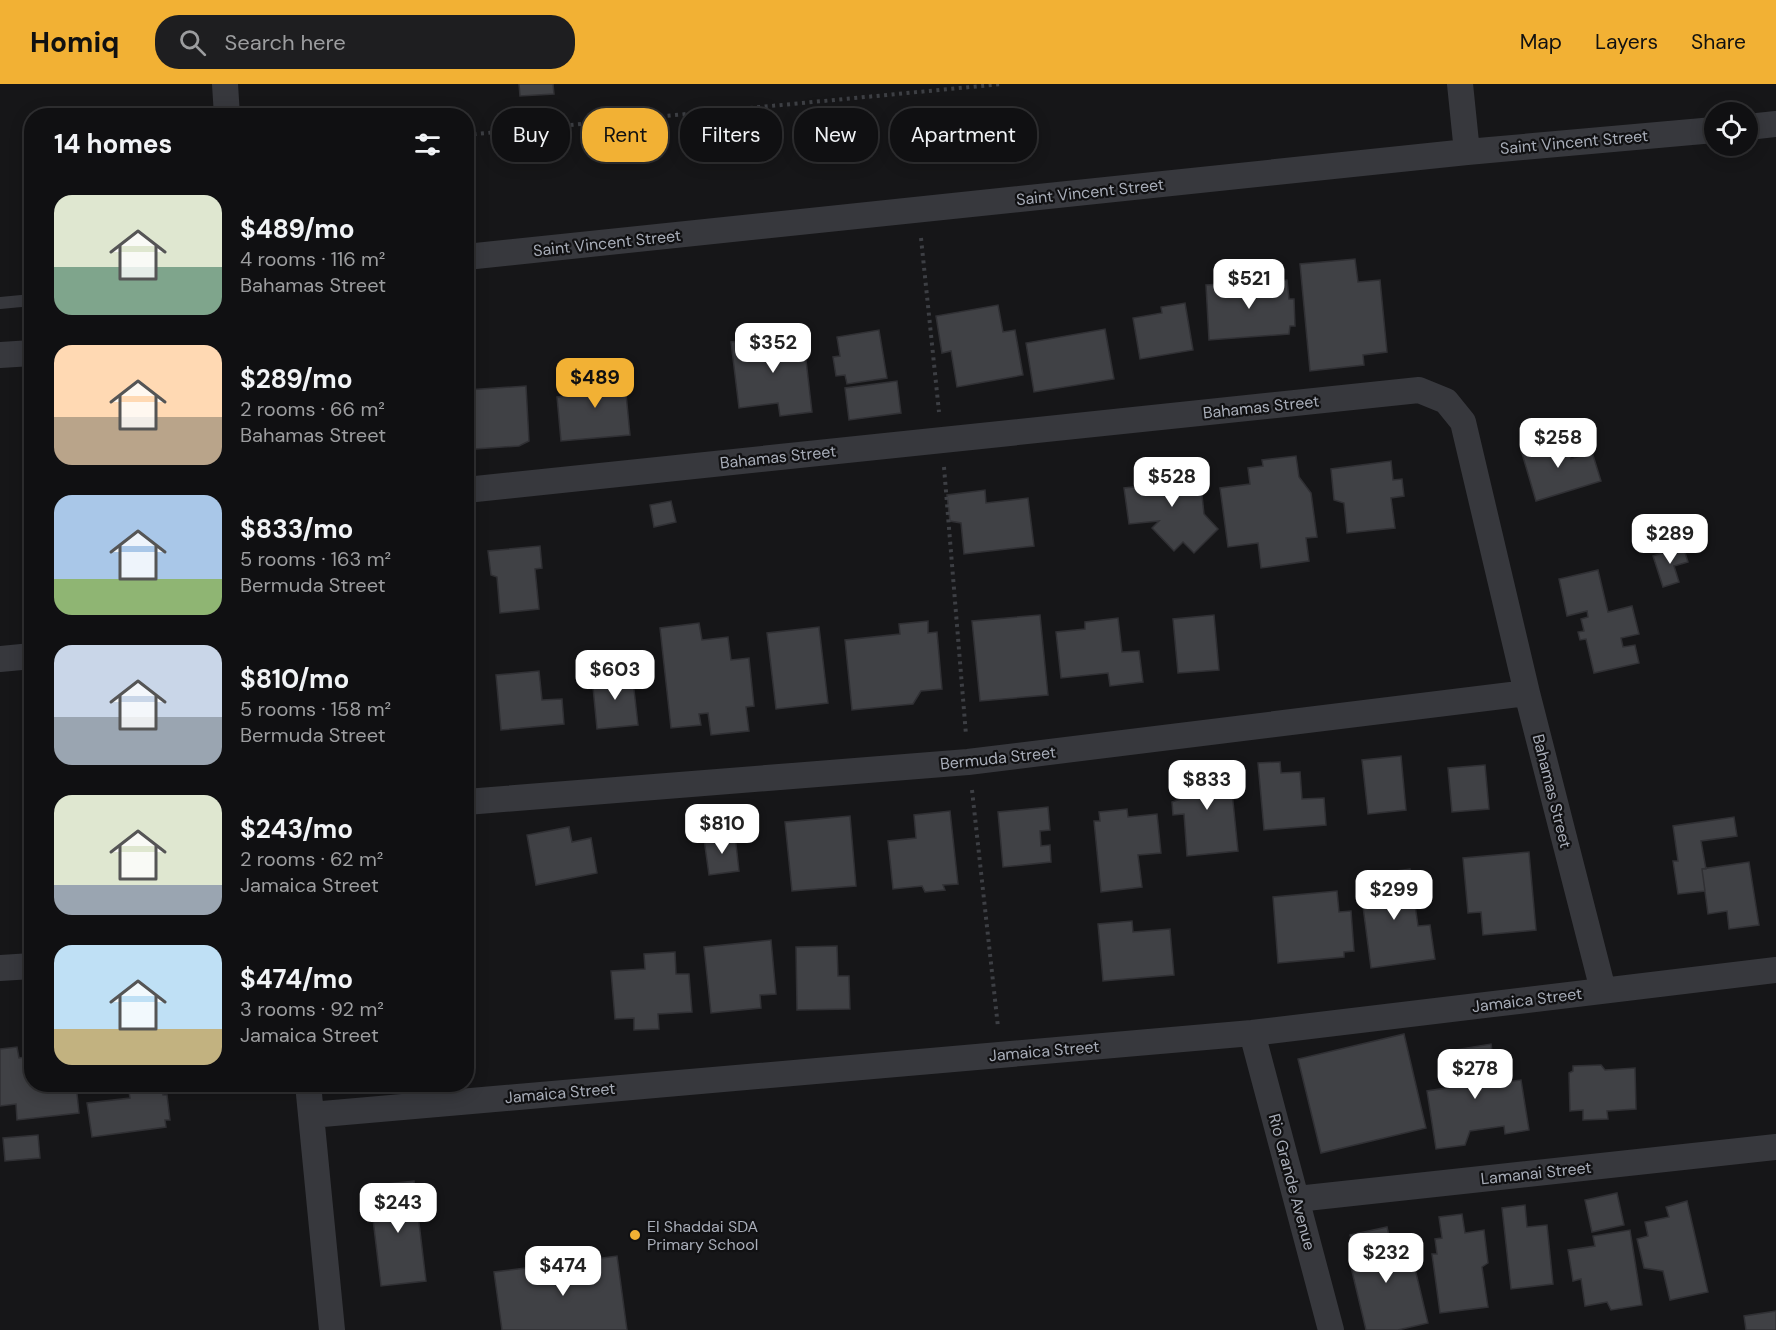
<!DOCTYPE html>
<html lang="en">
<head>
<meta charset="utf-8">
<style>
  :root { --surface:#101012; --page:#1e1e20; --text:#f1f3f6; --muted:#9c9d9f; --line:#303032; --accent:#f2b134 }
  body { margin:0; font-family:"DM Sans",sans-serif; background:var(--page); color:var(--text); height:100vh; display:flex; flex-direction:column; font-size:22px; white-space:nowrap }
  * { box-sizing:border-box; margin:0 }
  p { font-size:20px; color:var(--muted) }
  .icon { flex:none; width:33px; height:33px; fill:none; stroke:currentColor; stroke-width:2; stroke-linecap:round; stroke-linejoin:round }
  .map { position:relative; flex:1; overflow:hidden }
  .details { position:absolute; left:24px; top:24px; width:450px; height:984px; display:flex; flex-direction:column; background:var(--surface); border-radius:24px; box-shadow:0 3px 15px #0003,0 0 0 2px var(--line) }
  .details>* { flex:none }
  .guide { position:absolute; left:492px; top:24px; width:570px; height:54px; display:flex; gap:12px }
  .controls { position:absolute; left:1704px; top:18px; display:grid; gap:12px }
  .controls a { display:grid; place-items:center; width:54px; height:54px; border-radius:50%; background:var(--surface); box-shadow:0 3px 15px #0003,0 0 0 2px var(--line); font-size:30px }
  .price { position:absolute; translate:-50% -51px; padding:0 14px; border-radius:12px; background:#fff; color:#222; font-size:20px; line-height:39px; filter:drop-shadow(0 2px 3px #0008) }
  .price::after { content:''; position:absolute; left:50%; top:36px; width:18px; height:14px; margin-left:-9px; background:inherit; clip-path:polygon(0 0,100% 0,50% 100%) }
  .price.active { background:var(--accent); color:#111 }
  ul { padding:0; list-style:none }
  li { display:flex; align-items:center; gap:18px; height:150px; padding:0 30px }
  li span { display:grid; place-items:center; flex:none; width:168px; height:120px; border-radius:18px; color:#555 }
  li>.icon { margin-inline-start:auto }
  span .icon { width:72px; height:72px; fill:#fffc; stroke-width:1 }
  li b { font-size:26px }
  h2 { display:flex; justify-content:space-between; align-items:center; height:72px; padding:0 30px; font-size:26px }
  .tag { padding:0 21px; border-radius:24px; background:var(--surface); box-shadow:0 3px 15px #0003,0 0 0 2px var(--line); font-size:21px; line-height:54px }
  .tag.active { background:var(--accent); color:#111 }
  header { display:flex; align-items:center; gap:36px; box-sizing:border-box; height:84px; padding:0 30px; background:var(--accent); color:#111 }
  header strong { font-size:28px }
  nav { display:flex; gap:33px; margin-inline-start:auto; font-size:21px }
  .search { width:420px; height:54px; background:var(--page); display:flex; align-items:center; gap:15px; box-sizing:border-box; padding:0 21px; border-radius:24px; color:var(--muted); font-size:22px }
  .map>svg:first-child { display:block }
  .building { fill:#404145; stroke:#303034; stroke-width:1.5 }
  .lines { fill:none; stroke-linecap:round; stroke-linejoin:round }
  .path { stroke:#3d3f44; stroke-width:4; stroke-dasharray:3 4.5; stroke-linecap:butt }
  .lane { stroke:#37383d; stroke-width:12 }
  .street { stroke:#37383d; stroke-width:26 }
  .poi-dot { fill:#f2b134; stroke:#111113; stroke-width:2 }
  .labels { text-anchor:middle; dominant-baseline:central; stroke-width:4.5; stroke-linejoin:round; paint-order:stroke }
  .street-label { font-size:16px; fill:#a8adb8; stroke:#111113 }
  .poi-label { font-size:16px; fill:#a8adb8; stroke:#111113; text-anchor:start }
</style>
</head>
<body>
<header>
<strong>Homiq</strong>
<div class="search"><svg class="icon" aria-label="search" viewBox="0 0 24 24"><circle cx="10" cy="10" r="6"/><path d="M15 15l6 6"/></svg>Search here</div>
<nav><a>Map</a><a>Layers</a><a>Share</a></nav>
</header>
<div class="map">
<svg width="1776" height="1246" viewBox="0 0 1776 1246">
  <rect width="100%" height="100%" fill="#161618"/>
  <!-- building -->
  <path class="building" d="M519,0H553L554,10L520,12Z
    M1355,175L1358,198L1380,196L1387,268L1363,271L1364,281L1310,287L1300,180Z
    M1287,196L1289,215H1294L1295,242H1290L1289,250L1209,256L1206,201Z
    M1185,219L1193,266L1140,275L1133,234L1162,229L1161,223Z
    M998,221L1003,248L1015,246L1023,291L957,303L951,267L942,269L936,232Z
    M1105,245L1114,295L1034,308L1026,259Z
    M879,246L887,294L847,300L845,291L836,292L833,273L840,272L837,253Z
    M803,250L812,328L780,332L778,319L739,324L731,258Z
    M624,289L630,351L561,357L557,313L581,311L580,293Z
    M897,297L901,329L849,336L845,304Z
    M526,302L529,357L519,362L475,365L466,358V306Z
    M1565,353L1571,375L1592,368L1601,397L1536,417L1521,366Z
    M1296,372L1299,393L1311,409L1317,453L1306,454L1309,477L1261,484L1258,459L1228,463L1220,404L1250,400L1248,384L1263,382L1262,376Z
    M1391,377L1393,396L1402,395L1404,412L1391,414L1395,444L1347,449L1344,419L1334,416L1331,385Z
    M1199,383L1204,430L1218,445L1194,469L1183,458L1174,467L1152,444L1159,437L1129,440L1124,404L1153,401L1151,389Z
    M985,406L986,419L1028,414L1034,462L964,470L961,439L950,437L947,411Z
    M671,417L676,438L654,443L650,421Z
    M540,462L542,484L535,485L539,525L500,529L497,493L491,491L488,467Z
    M1683,462L1688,478L1674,482L1679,498L1663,503L1653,472Z
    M1598,486L1608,528L1632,522L1639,550L1621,554L1623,563L1635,561L1639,579L1594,589L1586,555L1580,556L1578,548L1584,547L1581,535L1588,533L1587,527L1567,532L1559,495Z
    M1040,531L1048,611L980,617L972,537Z
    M1214,531L1219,586L1178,589L1173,535Z
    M1118,534L1122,568L1139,567L1143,598L1110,602L1108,589L1061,594L1056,548L1085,545V538Z
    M928,537V549L937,548L942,605L921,607L913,620L852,626L845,556L900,550L899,540Z
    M699,539L702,556L728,553L731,576L749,574L754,622L746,623L749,647L711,651L708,629L699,630L701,641L671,644L660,544Z
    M819,543L828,619L776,625L767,549Z
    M539,587L542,616L562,615L564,640L501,646L496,591Z
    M632,588L638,641L597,645L592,593Z
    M1401,672L1406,726L1368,730L1362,676Z
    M1280,678L1281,689L1300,688L1302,715L1324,714L1326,741L1264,746L1258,679Z
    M1203,680L1204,690L1230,688L1238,767L1187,772L1184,730L1173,731L1172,718L1181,715L1177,682Z
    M1485,681L1489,725L1452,728L1448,684Z
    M1048,723L1050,746L1040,747L1041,762L1050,761L1051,778L1003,783L998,728Z
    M1127,725L1128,733L1157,730L1161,769L1138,771L1142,803L1101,808L1094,737H1100L1099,728Z
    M950,727L958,800L943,801L945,806L925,808L922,802L893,805L888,757L916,754L914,731Z
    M850,732L856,802L792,807L785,738Z
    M1734,733L1737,752L1701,757L1706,785H1702L1705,807L1678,810L1673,777H1678L1673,742Z
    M569,743L572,758L591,754L597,789L536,801L527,751Z
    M735,751L739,787L709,791L704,755Z
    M1529,768L1536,846L1483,851L1481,828L1468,829L1463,774Z
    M1749,778L1759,841L1729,845L1727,827L1708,830L1702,785Z
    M1410,785L1418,842L1430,841L1435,875L1371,884L1359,792Z
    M1337,807L1339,828L1351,827L1354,867L1344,868V873L1278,879L1273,813Z
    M1132,837L1133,848L1170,845L1174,891L1103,897L1098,840Z
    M771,856L776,910L760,911L761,924L711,929L704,863Z
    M837,862L838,892H849L850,925L797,926L796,863Z
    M675,868L676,890H689L692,928L658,930L659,945L634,946V934L615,935L611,887L645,885L644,870Z
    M1404,950L1426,1044L1321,1069L1298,975Z
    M1491,960L1497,999L1521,996L1529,1046L1505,1050L1504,1042L1470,1047L1465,1061L1436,1065L1427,1007L1453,1003L1448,967Z
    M17,963L19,974L32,972V1000H76L79,1029L17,1036L16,1020L0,1022V965Z
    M1601,981L1605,986L1635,984L1636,1025L1607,1027L1608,1035L1583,1036V1026L1570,1027L1569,989L1573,987V982Z
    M161,1000L163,1011H167L170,1036H165L166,1043L92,1053L87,1019L130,1014L128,1001Z
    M38,1051L40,1074L5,1077L3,1054Z
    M414,1097L426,1197L381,1202L369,1102Z
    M1617,1109L1624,1141L1592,1148L1585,1116Z
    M1687,1117L1708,1208L1670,1216L1663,1187L1644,1184L1637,1155L1648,1152L1645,1138L1669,1133L1666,1123Z
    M1525,1121L1527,1143L1547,1141L1553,1200L1511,1205L1502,1124Z
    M1462,1130L1465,1149L1484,1146L1488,1179L1482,1183L1488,1223L1440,1229L1432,1170H1437L1435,1155L1442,1154L1439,1133Z
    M1387,1143L1394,1173L1411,1168L1428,1239L1398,1246H1366L1350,1179L1357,1177L1350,1151Z
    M1630,1146L1642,1221L1611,1226L1607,1218L1585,1222L1581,1195L1573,1197L1568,1166L1595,1162L1593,1152Z
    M617,1172L627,1246H502L494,1188Z
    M1776,1227V1246H1746L1744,1232Z"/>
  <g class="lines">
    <!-- path -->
    <path class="path" d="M466,51L1002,0
      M921,154L939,328
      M944,383L966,651
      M972,706L998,943"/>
    <!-- lane -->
    <path class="lane" d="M0,219L32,216"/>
    <!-- street -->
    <path class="street" d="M225,0L227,32
      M1460,0L1467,68
      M1748,43L1776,40
      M466,173L1467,68L1714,46
      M0,271L32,269
      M466,406L1419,306L1446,317L1463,338L1527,609L1603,906
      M0,575L32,572
      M466,718L968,678L1527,609
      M0,884L32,882
      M1252,949L1331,1246
      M308,1000L332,1246
      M311,1031L1252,949L1776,886
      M1297,1115L1776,1063"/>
  </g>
  <!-- markers -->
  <circle class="poi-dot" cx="635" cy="1151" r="6"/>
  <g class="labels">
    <!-- street labels -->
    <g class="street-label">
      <text transform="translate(1574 58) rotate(-5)">Saint Vincent Street</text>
      <text transform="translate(1090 108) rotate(-6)">Saint Vincent Street</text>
      <text transform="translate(607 159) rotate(-6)">Saint Vincent Street</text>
      <text transform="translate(1261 323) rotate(-6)">Bahamas Street</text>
      <text transform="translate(778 373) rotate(-6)">Bahamas Street</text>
      <text transform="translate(998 674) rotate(-6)">Bermuda Street</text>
      <text transform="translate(1552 707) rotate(76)">Bahamas Street</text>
      <text transform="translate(1527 916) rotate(-7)">Jamaica Street</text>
      <text transform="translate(1044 967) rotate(-5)">Jamaica Street</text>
      <text transform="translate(560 1009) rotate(-5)">Jamaica Street</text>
      <text transform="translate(1536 1089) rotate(-6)">Lamanai Street</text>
      <text transform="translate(1292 1098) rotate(75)">Rio Grande Avenue</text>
    </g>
    <!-- poi labels -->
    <g class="poi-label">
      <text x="647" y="1142">El Shaddai SDA<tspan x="647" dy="18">Primary School</tspan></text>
    </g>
  </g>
</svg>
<div class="controls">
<a><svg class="icon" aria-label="locate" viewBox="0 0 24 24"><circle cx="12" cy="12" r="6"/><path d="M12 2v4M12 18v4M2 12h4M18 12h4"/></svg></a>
</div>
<b class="price" style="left:1249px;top:226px">$521</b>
<b class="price" style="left:773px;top:290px">$352</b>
<b class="price active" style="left:595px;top:325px">$489</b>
<b class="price" style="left:1558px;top:385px">$258</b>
<b class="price" style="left:1172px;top:424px">$528</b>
<b class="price" style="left:1670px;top:481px">$289</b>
<b class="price" style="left:615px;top:617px">$603</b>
<b class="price" style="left:1207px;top:727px">$833</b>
<b class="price" style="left:722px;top:771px">$810</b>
<b class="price" style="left:1394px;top:837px">$299</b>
<b class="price" style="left:1475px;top:1016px">$278</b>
<b class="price" style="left:398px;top:1150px">$243</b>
<b class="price" style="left:1386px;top:1200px">$232</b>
<b class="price" style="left:563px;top:1213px">$474</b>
<div class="guide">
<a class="tag">Buy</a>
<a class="tag active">Rent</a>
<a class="tag">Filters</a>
<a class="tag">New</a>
<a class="tag">Apartment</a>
</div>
<section class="details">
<h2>14 homes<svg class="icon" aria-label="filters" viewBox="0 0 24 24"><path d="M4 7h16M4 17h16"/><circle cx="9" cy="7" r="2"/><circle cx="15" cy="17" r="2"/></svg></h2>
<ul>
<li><span style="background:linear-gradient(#dfe7d0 60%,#7fa58c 0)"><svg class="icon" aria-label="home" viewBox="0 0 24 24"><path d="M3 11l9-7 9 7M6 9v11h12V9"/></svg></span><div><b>$489/mo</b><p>4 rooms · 116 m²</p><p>Bahamas Street</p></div></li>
<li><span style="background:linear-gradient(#ffd9b3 60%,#b9a48a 0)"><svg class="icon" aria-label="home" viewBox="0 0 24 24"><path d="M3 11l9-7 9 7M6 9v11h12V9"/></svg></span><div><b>$289/mo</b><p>2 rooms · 66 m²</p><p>Bahamas Street</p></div></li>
<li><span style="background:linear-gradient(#a9c7e8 70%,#8fb573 0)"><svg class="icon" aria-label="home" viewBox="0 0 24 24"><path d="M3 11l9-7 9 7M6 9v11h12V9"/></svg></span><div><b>$833/mo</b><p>5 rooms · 163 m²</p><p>Bermuda Street</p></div></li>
<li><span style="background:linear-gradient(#c9d6e8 60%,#9aa5b1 0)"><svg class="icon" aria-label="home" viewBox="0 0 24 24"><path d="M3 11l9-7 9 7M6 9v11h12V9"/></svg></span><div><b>$810/mo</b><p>5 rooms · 158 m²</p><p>Bermuda Street</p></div></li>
<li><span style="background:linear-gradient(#dfe7d0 75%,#9aa5b1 0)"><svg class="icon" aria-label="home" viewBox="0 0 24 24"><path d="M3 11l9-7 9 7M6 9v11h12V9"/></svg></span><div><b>$243/mo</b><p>2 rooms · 62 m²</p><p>Jamaica Street</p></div></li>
<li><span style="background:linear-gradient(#bfe0f5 70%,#c2b280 0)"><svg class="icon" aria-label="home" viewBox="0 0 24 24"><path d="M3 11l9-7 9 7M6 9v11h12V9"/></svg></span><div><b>$474/mo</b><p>3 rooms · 92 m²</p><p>Jamaica Street</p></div></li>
</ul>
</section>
</div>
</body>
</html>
